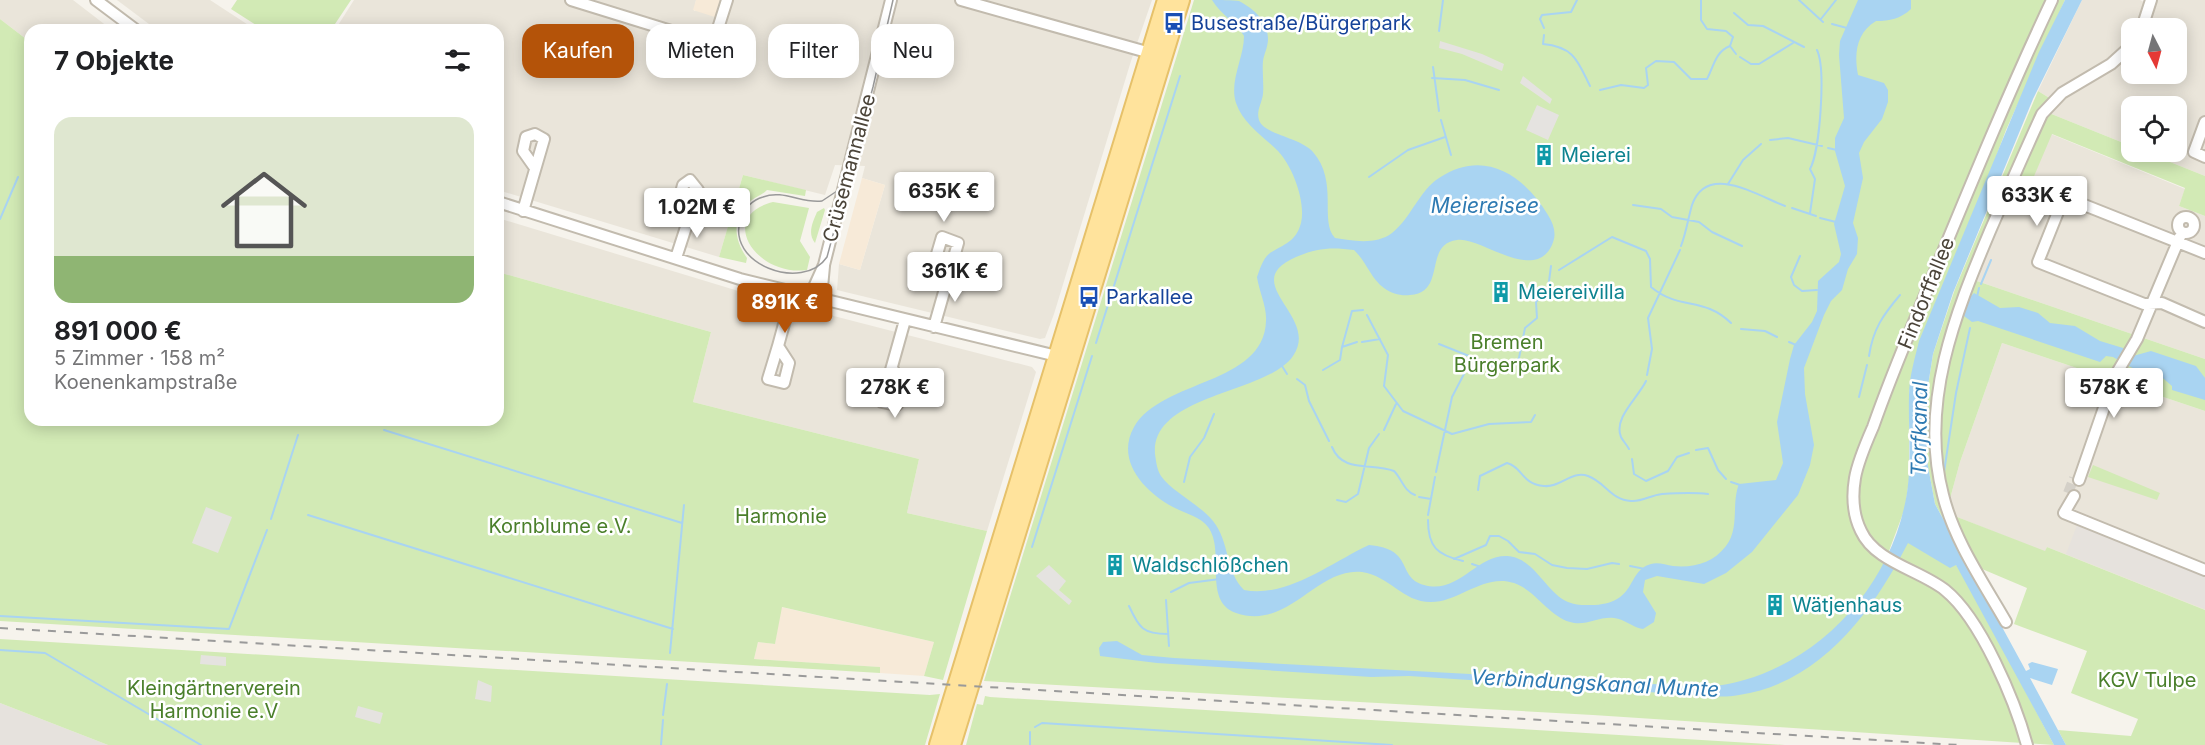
<!DOCTYPE html>
<html lang="de">
<head>
<meta charset="utf-8">
<style>
  :root { --surface:#fff; --page:#f2f2f2; --text:#202124; --muted:#757577; --accent:#b45309 }
  body { margin:0; font-family:Inter,sans-serif; background:var(--page); color:var(--text); height:100vh; display:flex; flex-direction:column; font-size:22px; white-space:nowrap }
  * { box-sizing:border-box; margin:0 }
  p { font-size:20px; color:var(--muted) }
  .icon { flex:none; width:33px; height:33px; fill:none; stroke:currentColor; stroke-width:2; stroke-linecap:round; stroke-linejoin:round }
  .map { position:relative; flex:1; overflow:hidden }
  .panel { position:absolute; left:24px; top:24px; width:480px; height:402px; display:flex; flex-direction:column; background:var(--surface); border-radius:18px; box-shadow:0 3px 15px #0003 }
  .panel>* { flex:none }
  .top-card { position:absolute; left:522px; top:24px; width:570px; height:54px; display:flex; gap:12px }
  .needle { width:39px; rotate:174deg }
  .fabs { position:absolute; left:2121px; top:18px; display:grid; gap:12px }
  .fabs a { display:grid; place-items:center; width:66px; height:66px; border-radius:12px; background:var(--surface); box-shadow:0 3px 15px #0003; font-size:30px }
  .price { position:absolute; translate:-50% -51px; padding:0 14px; border-radius:6px; background:#fff; color:#222; font-size:20px; line-height:39px; filter:drop-shadow(0 2px 3px #0008) }
  .price::after { content:''; position:absolute; left:50%; top:36px; width:18px; height:14px; margin-left:-9px; background:inherit; clip-path:polygon(0 0,100% 0,50% 100%) }
  .price.selected { background:var(--accent); color:#fff }
  ul { padding:0; list-style:none }
  li { display:grid; align-content:center; gap:12px; height:318px; padding:0 30px }
  li span { display:grid; place-items:center; height:186px; border-radius:18px; color:#555 }
  li>.icon { margin-inline-start:auto }
  span .icon { width:108px; height:108px; fill:#fffc; stroke-width:1 }
  li b { font-size:26px }
  h2 { display:flex; justify-content:space-between; align-items:center; height:72px; padding:0 30px; font-size:26px }
  .pill { padding:0 21px; border-radius:18px; background:var(--surface); box-shadow:0 3px 15px #0003; font-size:21px; line-height:54px }
  .pill.selected { background:var(--accent); color:#fff }
  .map>svg:first-child { display:block }
  .residential { fill:#eae5da; fill-rule:evenodd }
  .commercial { fill:#f7ead8 }
  .industrial { fill:#e6e2dd }
  .green { fill:#d2eab5 }
  .parking { fill:#e5e3e0 }
  .water { fill:#a9d4f2 }
  .lines { fill:none; stroke-linecap:round; stroke-linejoin:round }
  .stream { stroke:#a9d4f2; stroke-width:2 }
  .street-tunnel { stroke:#d4d0c8; stroke-width:10; stroke-dasharray:10 5; stroke-linecap:butt }
  .street-casing { stroke:#c2bbae; stroke-width:14 }
  .primary-casing { stroke:#e6c16a; stroke-width:20 }
  .street { stroke:#fff; stroke-width:10 }
  .primary { stroke:#ffe39c; stroke-width:16 }
  .tram { stroke:#9a9a9a; stroke-width:1.5 }
  .rail { stroke:#9a9a9a; stroke-width:2; stroke-dasharray:8 8; stroke-linecap:butt }
  .labels { text-anchor:middle; dominant-baseline:central; stroke-width:5; stroke-linejoin:round; paint-order:stroke }
  .transit-label { font-size:20px; fill:#164399; stroke:#fff; text-anchor:start }
  .culture-label { font-size:20px; fill:#0d838f; stroke:#fff; text-anchor:start }
  .street-label { font-size:20px; fill:#4b4439; stroke:#fff }
  .park-label { font-size:20px; fill:#4a7f2a; stroke:#fff }
  .water-label { font-size:21px; font-style:italic; fill:#2e7ab2; stroke:#fff }
</style>
</head>
<body>
<div class="map">
<svg width="2205" height="745" viewBox="0 0 2205 745">
  <rect width="100%" height="100%" fill="#f6f3ec"/>
  <!-- residential -->
  <path class="residential" d="M0,0H73L112,30H30V42L0,19Z
    M117,0H210L256,30H157Z
    M354,0H696L694,11L727,0H1152L1131,61L1054,314L1045,338L1040,339L837,290L839,264L860,270L885,185L862,178L865,166L835,165L825,195L743,175L719,257L498,190V30H335Z
    M2082,0H2140L2146,3L2147,0H2205V176L2145,152H2176V106H2132L2131,146L2049,113L2051,99L2038,91ZM2132,28H2176V74H2132Z
    M2051,134L2185,189L2179,206L2205,216V359L1971,279L2016,175L2032,180Z
    M498,218L745,293L1032,367L1036,372L987,531L907,513L919,459L693,402L711,332L498,272Z
    M2002,343L2205,411V610L2047,547L2045,552L1952,515L1948,506L1960,462Z"/>
  <!-- commercial -->
  <path class="commercial" d="M696,0H727L721,19L693,10Z
    M862,178L885,185L860,270L839,264Z
    M781,607L934,642L924,676L880,673V667L754,659L758,642L775,644Z"/>
  <!-- industrial -->
  <path class="industrial" d="M2077,525L2205,576V609L2066,554Z
    M0,703L108,745H0Z"/>
  <!-- green -->
  <path class="green" d="M237,0H351L331,30H264L231,9Z
    M1194,0H2065L2006,130L1909,391V480L1905,508L1886,559L1937,589L1968,616L1973,613C1958,587 1923,571 1897,557L1917,506L1967,581L2054,745L1593,715L984,681Z
    M0,19L30,42V420H498V272L711,332L693,402L919,459L907,513L987,531L943,680L924,676L934,642L782,607L775,644L758,642L754,659L880,667V673L0,621Z
    M2038,91L2051,99L1939,366V494L2006,626L2003,628L1935,504L1927,461V392L1933,354L1955,289Z
    M2049,113L2131,146L2132,152H2145L2205,176V216L2179,206L2185,188L2052,134L2032,181L2016,175Z
    M743,175L806,190L805,196L767,190C761,196 753,198 747,204C731,220 735,241 747,258L746,263L719,257Z
    M773,202L809,208L800,241L810,257L807,270C756,277 716,216 773,202Z
    M824,208L825,210L815,243C807,233 813,222 817,212Z
    M1971,279L2205,359V411L2002,343L1960,462L1948,506C1939,461 1937,414 1945,368C1950,338 1962,309 1971,279Z
    M2093,465L2160,493L2157,500L2088,477Z
    M1952,515L2045,551L2047,547L2205,610V745H2066L2058,730L2131,736L2138,719L2071,693L2087,651L2014,624L2027,588L1975,566Z
    M0,639L930,695L940,694L925,745H108L0,703Z
    M985,696L990,697L1785,745H966L977,704L983,705Z"/>
  <!-- parking -->
  <path class="parking" d="M1440,41L1482,54L1504,64L1502,71L1462,54L1439,48Z
    M1523,76L1552,99L1550,104L1520,83Z
    M1537,105L1559,115L1548,140L1526,130Z
    M206,507L232,517L218,553L192,543Z
    M1049,565L1066,581L1059,590L1072,601L1069,605L1036,576Z
    M201,655L226,657V666L200,664Z
    M478,680L492,686L491,702L475,699Z
    M358,706L383,713L380,724L355,717Z"/>
  <!-- water -->
  <path class="water" d="M1212,0C1219,0 1233,0 1239,1C1254,9 1268,21 1268,39C1268,47 1264,54 1263,61C1262,72 1264,83 1263,94C1262,103 1256,111 1259,120C1264,135 1300,137 1313,152C1339,182 1319,221 1335,238C1353,241 1376,245 1392,233C1411,218 1419,191 1439,178C1484,148 1524,175 1548,215C1554,225 1557,234 1552,245C1534,284 1480,236 1457,240C1423,244 1447,293 1410,295C1401,296 1392,294 1384,288C1371,279 1366,261 1354,250C1331,247 1317,248 1296,257C1236,283 1321,316 1293,356C1267,394 1151,394 1155,454C1156,461 1157,470 1161,476C1171,491 1199,504 1213,521C1230,542 1225,571 1244,590C1288,598 1330,563 1369,545C1415,549 1396,577 1424,585C1458,595 1476,555 1507,556C1534,557 1546,593 1568,602C1577,606 1586,605 1595,605C1638,602 1626,571 1651,564C1658,562 1666,565 1673,566C1694,568 1713,563 1726,546C1740,528 1731,504 1739,484L1776,480L1783,463L1777,422L1790,359L1794,345L1812,322L1817,311L1818,281L1839,262L1841,254L1834,224L1845,186L1835,151V138L1844,118L1839,55L1840,41L1858,0H1911V9C1900,19 1890,21 1876,21C1856,33 1854,54 1858,75L1884,83L1888,90V102L1882,119L1864,142L1859,153L1863,178L1853,223L1858,238L1857,254L1848,269L1842,290L1831,301L1824,315L1804,368L1805,394L1814,445L1810,465L1798,495L1752,552L1726,573L1704,584L1657,576L1645,580L1643,592L1656,613L1654,622L1643,629C1633,628 1625,619 1614,618C1599,616 1585,627 1570,622C1548,615 1535,590 1514,583C1484,573 1459,602 1431,602C1402,602 1390,576 1362,572C1316,567 1289,631 1236,613C1202,601 1226,551 1208,527C1201,517 1184,513 1173,507C1145,492 1115,461 1134,427C1162,379 1264,385 1266,321C1267,307 1259,291 1257,277C1260,269 1263,258 1270,253C1284,244 1296,242 1301,223C1306,202 1293,167 1278,151C1263,136 1243,124 1236,103C1229,81 1244,58 1244,36C1236,22 1221,15 1212,0Z
    M2065,0H2082L2033,99L1953,293L1933,354L1927,392V461L1935,504L2026,671L2030,669L2028,664L2032,662L2058,669L2052,685L2030,678L2066,745H2054L1956,565L1950,568L1908,543C1873,611 1821,683 1739,695C1724,698 1708,696 1692,695L1409,676L1371,677L1157,663L1100,656L1099,648L1103,642L1117,641L1142,655L1174,658L1708,687C1803,678 1883,600 1904,508C1913,472 1908,432 1909,395C1909,377 1915,358 1919,341L2039,52Z
    M1974,293L2000,308L2019,307L2038,313L2050,323L2075,326L2100,341L2123,348L2133,356L2151,351L2196,366L2205,378V400L2172,390V386L2158,374L2136,370L2113,357L2106,356L2100,362L1978,321L1972,322L1964,316C1962,305 1967,300 1974,293Z"/>
  <g class="lines">
    <!-- stream -->
    <path class="stream" d="M1799,0L1823,22
      M1734,13L1748,25L1763,26L1804,47
      M1821,19L1836,0
      M1832,24L1847,28
      M1544,28L1540,19L1542,15L1571,12L1577,0
      M1439,31L1443,0
      M1544,35L1543,44C1575,47 1578,62 1590,86
      M1730,46L1736,54
      M1740,57L1751,64H1759L1793,43
      M1433,67L1439,111
      M1432,78L1465,80L1499,90
      M1600,90L1621,85L1644,88L1648,85L1646,68L1656,61L1674,62L1691,79H1707C1714,66 1715,52 1730,46L1733,37L1726,31L1707,29L1701,20V0
      M1441,120L1451,155
      M1770,140L1788,138L1822,146
      M1828,148L1837,150
      M1369,177L1408,150L1445,137
      M1728,184L1743,160L1761,144
      M1633,205L1661,209L1672,217L1699,222L1712,232L1742,246
      M1792,208L1816,216
      M1810,213L1815,179L1810,169C1820,151 1826,69 1817,50
      M1820,218L1836,222
      M0,219L18,177
      M1681,246C1686,233 1688,219 1692,205C1707,162 1758,196 1785,206
      M1800,256L1791,277L1794,285L1802,291L1817,290
      M1559,270L1612,237L1646,251L1650,259L1651,287C1680,311 1703,296 1731,323
      M1981,284L1991,260
      M1977,297L1979,288
      M1367,315L1388,355L1384,386L1403,411L1452,434L1489,424L1531,422L1535,415
      M1741,329L1765,331L1777,337
      M1362,342L1380,339
      M1789,342L1796,345
      M1096,343L1180,76
      M1439,344L1509,372L1519,358L1525,328L1537,318L1536,302L1548,289L1551,266
      M1342,347L1352,311L1363,310
      M1869,356C1873,329 1883,315 1900,295
      M1282,366L1287,374
      M1323,370L1340,360L1342,347L1357,342
      M1647,375L1652,349L1648,318L1680,250
      M1297,379L1305,385L1309,401L1329,441
      M1859,397L1867,365
      M301,425L303,420
      M384,430L682,523
      M1384,430L1396,404
      M1332,447C1343,474 1372,462 1394,471C1402,479 1404,491 1415,495
      M1629,449C1627,445 1623,441 1621,437C1613,418 1638,398 1646,381
      M1696,450L1708,448L1718,470L1726,479
      M1632,459L1634,474L1646,481L1668,471L1677,457L1689,453
      M1436,472L1452,397L1465,372
      M1944,472L1956,393L1970,328
      M1184,482L1190,457L1204,438L1214,414
      M1731,482L1740,485
      M1478,490L1480,476L1507,463C1523,467 1521,484 1544,486C1560,488 1572,470 1588,476C1605,482 1611,500 1631,501C1642,502 1651,495 1662,494C1676,493 1694,492 1708,494
      M1419,497L1431,499
      M1337,500L1346,502L1358,494L1369,448L1379,434
      M308,515L673,629
      M1428,515L1435,477
      M271,519L298,435
      M1428,520C1428,547 1437,555 1463,561
      M1032,547L1092,356
      M1454,559L1486,545L1490,536H1499L1508,541L1519,552L1535,554L1552,565L1567,568L1587,569L1612,563L1619,564
      M1472,564L1481,567
      M1630,566L1645,569
      M1171,592L1189,583L1220,579
      M1166,600L1169,646
      M1129,606C1139,628 1143,634 1168,634
      M0,616L229,629L267,530
      M0,650L45,653L201,745
      M670,653L684,505
      M663,715L667,684
      M1035,727L1042,723L1392,745
      M661,745L663,720
      M1030,745V732"/>
    <!-- street-tunnel -->
    <path class="street-tunnel" d="M2068,493L2074,478"/>
    <defs>
      <path id="street" d="M96,0L136,30
        M571,0L710,43L714,41L727,0
        M961,0L1154,54
        M2142,28L2151,0
        M2205,122L2194,152L2205,157
        M498,202L740,279L1061,357
        M523,211L544,139L535,134L526,137L523,151L535,168
        M2178 225a8 8 0 1 1 16 0a8 8 0 1 1-16 0Z
        M2205,253L2064,197L2038,262L2144,304L2162,303L2205,322
        M676,258L698,190L690,180L683,185L679,200L690,212
        M810,296L824,265L891,0
        M821,298L824,266
        M934,327L958,243L942,237L937,254L949,272
        M778,346L789,363L784,383L768,379Z
        M778,346L793,291
        M892,368L903,387L897,405L882,402L905,320
        M2079,480L2115,376L2137,339L2182,232
        M2064,513L2205,570
        M2064,513L2074,496
        M2006,622C1983,582 1954,540 1943,495C1919,404 1955,314 1990,231C2007,192 2024,153 2042,114L2062,93L2111,64L2132,45
        M2027,745C2015,701 1981,619 1945,590C1920,570 1875,562 1861,531C1853,515 1852,496 1855,478C1858,461 1866,443 1873,427C1886,390 1901,353 1916,317C1960,211 2003,104 2052,0"/>
      <path id="primary" d="M938,745L1166,0
        M952,745L1181,0"/>
    </defs>
    <!-- street casing -->
    <use href="#street" class="street-casing"/>
    <!-- primary casing -->
    <use href="#primary" class="primary-casing"/>
    <!-- street -->
    <use href="#street" class="street"/>
    <!-- primary -->
    <use href="#primary" class="primary"/>
    <!-- tram -->
    <path class="tram" d="M846,174L837,191L822,201C802,204 783,189 763,197C753,200 745,208 741,218C724,264 803,293 827,257L873,87L893,0"/>
    <!-- rail -->
    <path class="rail" d="M0,628L1959,745"/>
  </g>
  <!-- icons -->
  <defs>
    <symbol id="bus-bare" viewBox="-9 -9 18 18"><path d="M-5-6H5V4H4V6H2V4H-2V6H-4V4H-5ZM-3.5-4V0h7V-4ZM-3.5 1.2v1.5H-2V1.2ZM2 1.2v1.5H3.5V1.2Z" fill="#1a4fb4" stroke="#fff" stroke-width="2.5" paint-order="stroke"/></symbol>
    <symbol id="building-bare" viewBox="-9 -9 18 18"><path d="M-4-6H4V6H1V3H-1V6H-4ZM-2.5-4.3h1.7v1.8h-1.7ZM.8-4.3h1.7v1.8H.8ZM-2.5-1h1.7V.8h-1.7ZM.8-1h1.7V.8H.8Z" fill="#0f9aa8" stroke="#fff" stroke-width="2.5" paint-order="stroke"/></symbol>
  </defs>
  <g fill-rule="evenodd">
    <use href="#bus-bare" x="1159" y="8" width="30" height="30"/>
    <use href="#building-bare" x="1529" y="140" width="30" height="30"/>
    <use href="#building-bare" x="1486" y="277" width="30" height="30"/>
    <use href="#bus-bare" x="1074" y="282" width="30" height="30"/>
    <use href="#building-bare" x="1100" y="550" width="30" height="30"/>
    <use href="#building-bare" x="1760" y="590" width="30" height="30"/>
  </g>
  <g class="labels">
    <!-- transit labels -->
    <g class="transit-label">
      <text x="1191" y="23">Busestraße/Bürgerpark</text>
      <text x="1106" y="297">Parkallee</text>
    </g>
    <!-- culture labels -->
    <g class="culture-label">
      <text x="1561" y="155">Meierei</text>
      <text x="1518" y="292">Meiereivilla</text>
      <text x="1132" y="565">Waldschlößchen</text>
      <text x="1792" y="605">Wätjenhaus</text>
    </g>
    <!-- street labels -->
    <g class="street-label">
      <text transform="translate(849 168) rotate(-75)">Crüsemannallee</text>
      <text transform="translate(1926 293) rotate(-68)">Findorffallee</text>
    </g>
    <!-- park labels -->
    <g class="park-label">
      <text x="1507" y="342">Bremen<tspan x="1507" dy="23">Bürgerpark</tspan></text>
      <text x="781" y="516">Harmonie</text>
      <text x="560" y="526">Kornblume e.V.</text>
      <text x="2147" y="680">KGV Tulpe</text>
      <text x="214" y="688">Kleingärtnerverein<tspan x="214" dy="23">Harmonie e.V</tspan></text>
    </g>
    <!-- water labels -->
    <g class="water-label">
      <text x="1485" y="205">Meiereisee</text>
      <text transform="translate(1919 429) rotate(-89)">Torfkanal</text>
      <text transform="translate(1595 683) rotate(3)">Verbindungskanal Munte</text>
    </g>
  </g>
</svg>
<div class="fabs">
<a><svg class="needle" viewBox="-14 -14 28 28"><path d="M0-13l5 13h-10z" fill="#e53935"/><path d="M0 13l5-13h-10z" fill="#757577"/></svg></a>
<a><svg class="icon" aria-label="locate" viewBox="0 0 24 24"><circle cx="12" cy="12" r="6"/><path d="M12 2v4M12 18v4M2 12h4M18 12h4"/></svg></a>
</div>
<b class="price" style="left:944px;top:223px">635K €</b>
<b class="price" style="left:2037px;top:227px">633K €</b>
<b class="price" style="left:697px;top:239px">1.02M €</b>
<b class="price" style="left:955px;top:303px">361K €</b>
<b class="price selected" style="left:785px;top:334px">891K €</b>
<b class="price" style="left:895px;top:419px">278K €</b>
<b class="price" style="left:2114px;top:419px">578K €</b>
<div class="top-card">
<a class="pill selected">Kaufen</a>
<a class="pill">Mieten</a>
<a class="pill">Filter</a>
<a class="pill">Neu</a>
</div>
<section class="panel">
<h2>7 Objekte<svg class="icon" aria-label="filters" viewBox="0 0 24 24"><path d="M4 7h16M4 17h16"/><circle cx="9" cy="7" r="2"/><circle cx="15" cy="17" r="2"/></svg></h2>
<ul>
<li><span style="background:linear-gradient(#dfe7d0 75%,#8fb573 0)"><svg class="icon" aria-label="home" viewBox="0 0 24 24"><path d="M3 11l9-7 9 7M6 9v11h12V9"/></svg></span><div><b>891 000 €</b><p>5 Zimmer · 158 m²</p><p>Koenenkampstraße</p></div></li>
</ul>
</section>
</div>
</body>
</html>
